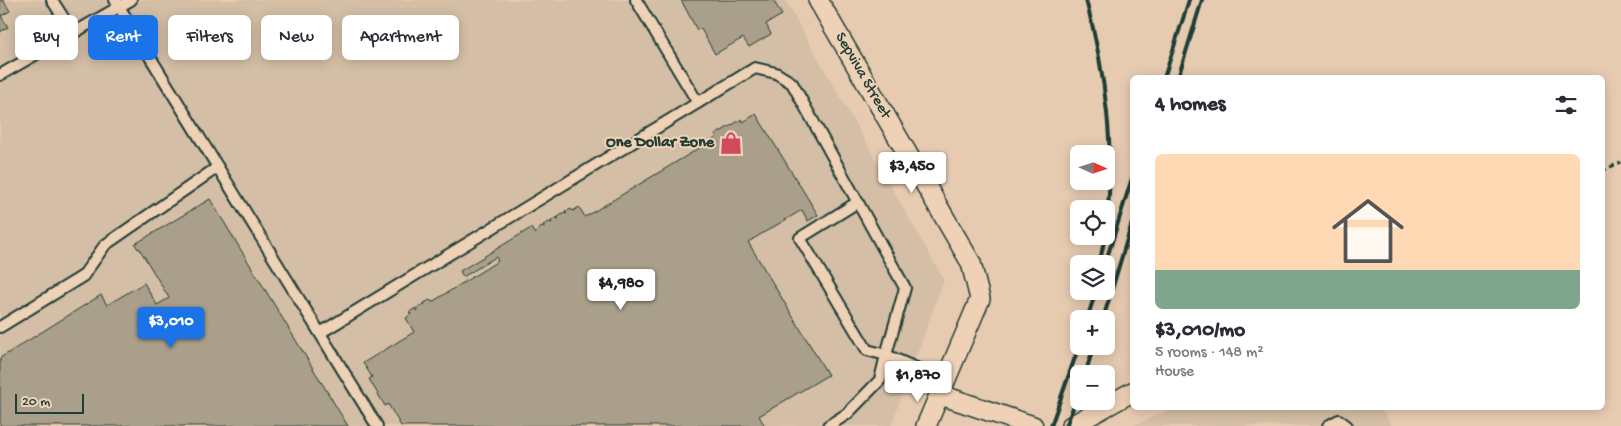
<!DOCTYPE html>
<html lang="en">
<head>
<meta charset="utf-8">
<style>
  :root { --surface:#fff; --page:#f7f7f7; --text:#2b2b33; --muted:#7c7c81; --line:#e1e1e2; --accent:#1a73e8 }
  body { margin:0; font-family:"Gochi Hand",sans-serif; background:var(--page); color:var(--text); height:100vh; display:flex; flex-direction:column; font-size:19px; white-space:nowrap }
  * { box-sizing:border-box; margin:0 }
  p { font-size:16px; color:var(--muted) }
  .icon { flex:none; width:28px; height:28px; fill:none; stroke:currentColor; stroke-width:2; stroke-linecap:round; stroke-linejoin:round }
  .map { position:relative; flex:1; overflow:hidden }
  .details { position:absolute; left:1130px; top:75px; width:475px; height:335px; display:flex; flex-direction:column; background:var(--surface); border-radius:8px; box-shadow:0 2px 12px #0003 }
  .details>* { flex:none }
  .top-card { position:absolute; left:15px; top:15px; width:475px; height:45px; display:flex; gap:10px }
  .needle { width:32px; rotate:93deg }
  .fabs { position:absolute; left:1070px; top:145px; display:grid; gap:10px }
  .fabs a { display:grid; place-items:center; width:45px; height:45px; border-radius:8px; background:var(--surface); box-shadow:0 2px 12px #0003; font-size:25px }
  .scale { position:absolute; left:15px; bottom:12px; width:69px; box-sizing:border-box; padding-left:5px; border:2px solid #1f3d34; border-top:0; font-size:14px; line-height:18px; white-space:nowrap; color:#1f3d34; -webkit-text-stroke:4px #efd1b6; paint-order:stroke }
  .price { position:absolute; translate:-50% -42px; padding:0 11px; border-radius:5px; background:#fff; color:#222; font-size:16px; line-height:32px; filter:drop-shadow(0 1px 2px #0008) }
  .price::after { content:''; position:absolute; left:50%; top:30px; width:15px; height:11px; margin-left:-8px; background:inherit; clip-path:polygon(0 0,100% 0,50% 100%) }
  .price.selected { background:var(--accent); color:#fff }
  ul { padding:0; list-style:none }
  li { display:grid; align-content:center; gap:10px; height:265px; padding:0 25px }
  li+li { border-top:1px solid var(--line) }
  li span { display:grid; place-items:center; height:155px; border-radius:8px; color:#555 }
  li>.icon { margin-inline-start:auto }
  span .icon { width:90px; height:90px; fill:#fffc; stroke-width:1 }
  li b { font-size:21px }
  h2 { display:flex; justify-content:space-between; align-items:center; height:60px; padding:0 25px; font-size:21px }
  .pill { padding:0 18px; border-radius:8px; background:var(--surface); box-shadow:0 2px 12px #0003; font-size:18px; line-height:45px }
  .pill.selected { background:var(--accent); color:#fff }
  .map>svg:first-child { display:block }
  .built { fill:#d4bea5 }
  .building { fill:#a99f8a; stroke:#1f3d34 }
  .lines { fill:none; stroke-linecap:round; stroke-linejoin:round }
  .lane-casing { stroke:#1f3d34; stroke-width:14 }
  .street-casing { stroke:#1f3d34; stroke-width:22 }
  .path { stroke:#1f3d34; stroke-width:3; stroke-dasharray:5 4; stroke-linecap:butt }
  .lane { stroke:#efd1b6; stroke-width:10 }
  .street { stroke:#efd1b6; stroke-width:19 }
  .rail { stroke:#1f3d34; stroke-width:4 }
  .labels { text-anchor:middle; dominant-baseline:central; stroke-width:4; stroke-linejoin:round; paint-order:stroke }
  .street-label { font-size:16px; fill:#1f3d34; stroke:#efd1b6 }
  .poi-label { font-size:16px; font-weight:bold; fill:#1f3d34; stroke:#efd1b6; text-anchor:end }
</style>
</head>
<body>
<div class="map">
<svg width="1621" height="426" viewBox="0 0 1621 426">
  <rect width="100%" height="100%" fill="#e7cbb1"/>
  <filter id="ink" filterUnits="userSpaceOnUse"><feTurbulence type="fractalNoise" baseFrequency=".02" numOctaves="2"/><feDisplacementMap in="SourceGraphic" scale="10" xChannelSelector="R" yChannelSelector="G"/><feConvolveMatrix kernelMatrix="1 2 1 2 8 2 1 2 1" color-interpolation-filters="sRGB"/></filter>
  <g filter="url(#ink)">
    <!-- built -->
    <path class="built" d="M0,0H785L944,280L891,426H0Z
      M1172,408H1377L1384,413L1392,426H1133Z"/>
    <!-- building -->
    <path class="building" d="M0,0H3L10,11L1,16L8,27L0,32Z
      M681,0H773L782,15L766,24L771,34L749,47L743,38L715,54L701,29L697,30Z
      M756,114L818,215L808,221L802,210L748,242L828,375L759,416L765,426H401L388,404L385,406L369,379L372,377L363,363L414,332L406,318L411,314L409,312L416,308L417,311V308L423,304L425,305L424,303L430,300L432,302L498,261L496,257L463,277L460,271L531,228L535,234L542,226L545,228L543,225L549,222L552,223L551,221L557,217L558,220V217L564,213L567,214L565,212L571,209L573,211L579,207L585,217L716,138L715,135L742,119L743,122Z
      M210,199L348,426H0V358L101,295L107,305L144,283L157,305L169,298L139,248L138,249L135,244Z"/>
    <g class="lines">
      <defs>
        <path id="lane" d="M52,0L73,33
          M115,0L377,426
          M636,0L698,103
          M0,75L131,0
          M0,327L83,276L105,245L218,167
          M320,333L755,68L776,73L792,83L905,288L886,355L946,381
          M828,426L847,414L880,380L886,355L867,350L800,238L858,202
          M1328,426L1339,420L1347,426"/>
        <path id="street" d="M818,0L971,263L980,299L926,426
          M941,395L1033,426
          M1071,426L1132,392"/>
      </defs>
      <!-- lane casing -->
      <use href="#lane" class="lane-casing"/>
      <!-- street casing -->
      <use href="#street" class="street-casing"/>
      <!-- path -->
      <path class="path" d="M1602,171L1621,162"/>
      <!-- lane -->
      <use href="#lane" class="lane"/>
      <!-- street -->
      <use href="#street" class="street"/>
      <!-- rail -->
      <path class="rail" d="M1086,0C1105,71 1116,152 1106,225
        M1164,78L1189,0
        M1178,78L1202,0
        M1101,256L1105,236
        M1105,264L1132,178
        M1087,319L1096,291
        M1103,319L1132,223
        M1085,374L1094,346
        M1051,426L1079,346
        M1066,426L1079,392"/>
    </g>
  </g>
  <!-- icons -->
  <defs>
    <symbol id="shop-bare" viewBox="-9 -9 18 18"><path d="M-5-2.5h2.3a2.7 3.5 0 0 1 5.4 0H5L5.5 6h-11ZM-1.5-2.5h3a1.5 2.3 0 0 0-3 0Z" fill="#d1495b" stroke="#efd1b6" stroke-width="2.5" paint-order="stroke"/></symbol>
  </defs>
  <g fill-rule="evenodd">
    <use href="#shop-bare" x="715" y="127" width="32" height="32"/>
  </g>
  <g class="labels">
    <!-- street labels -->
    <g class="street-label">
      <text transform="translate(862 76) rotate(60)">Sepviva Street</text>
    </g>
    <!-- poi labels -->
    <g class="poi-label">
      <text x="714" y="143">One Dollar Zone</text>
    </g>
  </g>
</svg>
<div class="fabs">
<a><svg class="needle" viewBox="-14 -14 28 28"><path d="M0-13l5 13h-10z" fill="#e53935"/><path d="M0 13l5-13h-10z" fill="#7c7c81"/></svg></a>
<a><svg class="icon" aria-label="locate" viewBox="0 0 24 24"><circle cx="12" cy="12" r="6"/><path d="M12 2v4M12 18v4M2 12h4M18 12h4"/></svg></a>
<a><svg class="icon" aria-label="layers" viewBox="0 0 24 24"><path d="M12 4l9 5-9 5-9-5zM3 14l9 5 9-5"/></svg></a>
<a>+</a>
<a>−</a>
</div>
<div class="scale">20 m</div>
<b class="price" style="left:912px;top:194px">$3,450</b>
<b class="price" style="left:621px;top:311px">$4,980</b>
<b class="price selected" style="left:171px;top:349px">$3,010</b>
<b class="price" style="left:918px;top:403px">$1,870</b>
<div class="top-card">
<a class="pill">Buy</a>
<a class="pill selected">Rent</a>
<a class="pill">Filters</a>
<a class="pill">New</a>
<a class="pill">Apartment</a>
</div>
<section class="details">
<h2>4 homes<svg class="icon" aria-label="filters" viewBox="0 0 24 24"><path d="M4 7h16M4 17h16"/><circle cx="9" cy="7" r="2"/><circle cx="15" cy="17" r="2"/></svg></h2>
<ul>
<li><span style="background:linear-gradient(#ffd9b3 75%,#7fa58c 0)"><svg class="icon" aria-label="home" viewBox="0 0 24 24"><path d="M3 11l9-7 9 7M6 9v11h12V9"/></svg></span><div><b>$3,010/mo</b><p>5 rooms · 148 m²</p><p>House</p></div></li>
</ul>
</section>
</div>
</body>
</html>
